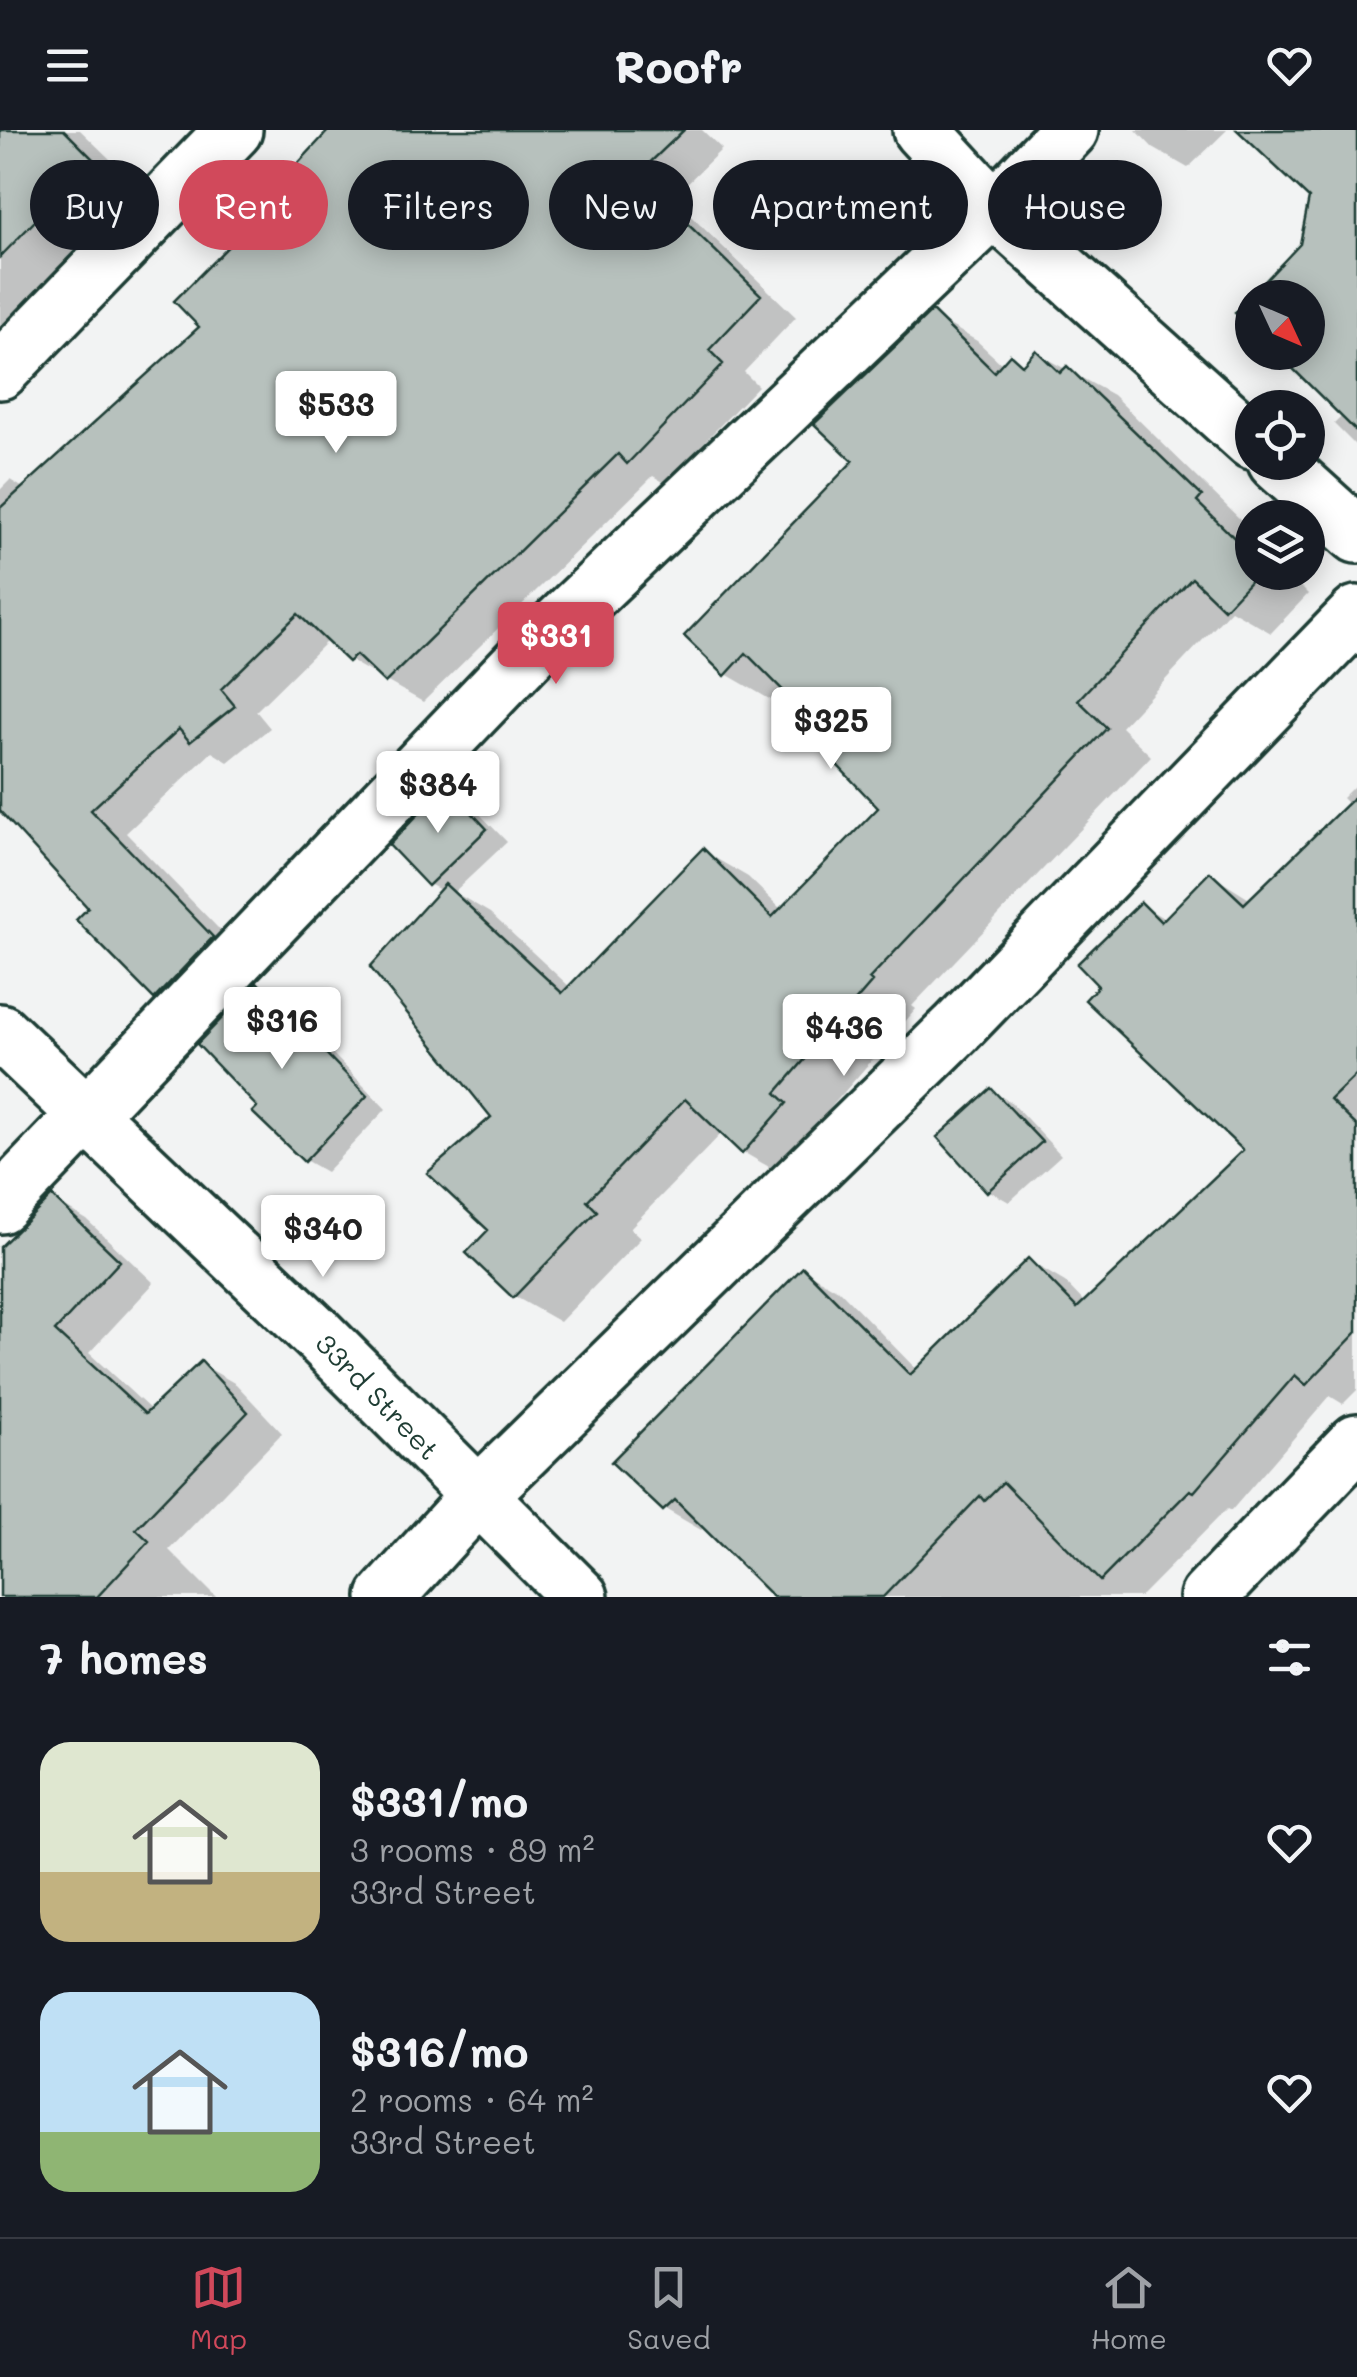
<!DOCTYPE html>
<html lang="en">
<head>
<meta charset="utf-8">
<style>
  :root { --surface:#171b24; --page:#242831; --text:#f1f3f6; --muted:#9ea1a6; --line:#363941; --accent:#d1495b }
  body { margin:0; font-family:Mali,sans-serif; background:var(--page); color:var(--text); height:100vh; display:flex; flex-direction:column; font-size:38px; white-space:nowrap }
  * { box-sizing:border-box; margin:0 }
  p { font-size:32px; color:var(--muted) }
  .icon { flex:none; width:55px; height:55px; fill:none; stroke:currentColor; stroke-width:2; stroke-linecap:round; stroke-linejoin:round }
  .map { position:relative; height:1467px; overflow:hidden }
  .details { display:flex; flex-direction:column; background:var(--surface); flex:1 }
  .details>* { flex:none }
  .guide { position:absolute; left:30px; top:30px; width:1298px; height:90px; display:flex; gap:20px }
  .needle { width:65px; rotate:134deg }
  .tools { position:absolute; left:1235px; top:150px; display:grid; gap:20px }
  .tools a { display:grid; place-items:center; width:90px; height:90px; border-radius:50%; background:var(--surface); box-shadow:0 5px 25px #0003; font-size:50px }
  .price { position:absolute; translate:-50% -85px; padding:0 22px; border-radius:10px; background:#fff; color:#222; font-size:32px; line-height:65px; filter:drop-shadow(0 2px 5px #0008) }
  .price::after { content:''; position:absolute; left:50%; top:60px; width:30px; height:22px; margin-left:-15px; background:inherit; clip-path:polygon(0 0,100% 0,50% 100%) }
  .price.current { background:var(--accent); color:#fff }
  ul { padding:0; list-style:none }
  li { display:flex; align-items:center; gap:30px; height:250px; padding:0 40px }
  li span { display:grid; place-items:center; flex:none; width:280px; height:200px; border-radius:30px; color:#555 }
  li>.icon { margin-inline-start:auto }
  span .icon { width:120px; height:120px; fill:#fffc; stroke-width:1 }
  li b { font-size:42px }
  h2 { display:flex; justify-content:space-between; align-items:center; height:120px; padding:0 40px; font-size:42px }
  .chip { padding:0 35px; border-radius:45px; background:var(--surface); box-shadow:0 5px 25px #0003; font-size:35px; line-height:90px }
  .chip.current { background:var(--accent); color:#fff }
  header { display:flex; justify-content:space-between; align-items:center; height:130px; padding:0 40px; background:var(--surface); font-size:45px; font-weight:700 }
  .tab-bar { display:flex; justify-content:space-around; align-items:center; height:140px; border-top:2px solid var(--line); background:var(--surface); font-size:28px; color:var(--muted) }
  .tab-bar a { display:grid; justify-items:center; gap:5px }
  .tab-bar .current { color:var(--accent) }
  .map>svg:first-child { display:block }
  .shadow { fill:#0003 }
  .building { fill:#b7c1bd; stroke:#1f3d34; stroke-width:2.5 }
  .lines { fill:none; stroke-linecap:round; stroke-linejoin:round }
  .minor-casing { stroke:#1f3d34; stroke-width:62 }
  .minor { stroke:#fff; stroke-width:55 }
  .labels { text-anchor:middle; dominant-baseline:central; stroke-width:8; stroke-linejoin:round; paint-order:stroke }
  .street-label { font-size:28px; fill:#1f3d34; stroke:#fff }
</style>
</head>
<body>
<header><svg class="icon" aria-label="menu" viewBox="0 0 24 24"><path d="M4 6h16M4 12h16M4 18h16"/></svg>Roofr<svg class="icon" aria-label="heart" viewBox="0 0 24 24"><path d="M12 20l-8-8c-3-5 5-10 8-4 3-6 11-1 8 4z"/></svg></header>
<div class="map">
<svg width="1357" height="1467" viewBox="0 0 1357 1467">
  <rect width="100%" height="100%" fill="#f2f3f3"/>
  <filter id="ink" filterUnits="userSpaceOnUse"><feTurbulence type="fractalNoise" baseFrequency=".01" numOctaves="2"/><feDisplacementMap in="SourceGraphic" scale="20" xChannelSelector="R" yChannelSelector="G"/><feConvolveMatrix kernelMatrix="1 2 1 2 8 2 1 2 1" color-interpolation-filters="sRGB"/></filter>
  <g filter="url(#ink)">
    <!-- shadow -->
    <path class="shadow" d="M0,0H80L141,59L0,204Z
      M332,0H702L722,19L672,68L796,187L744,242L758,256L665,353L653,346L423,572L349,530L328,510L256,581L270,598L228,632L212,622L126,703L248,829L192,888L156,867L91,778L0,681V360L10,350L25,359L202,197Z
      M1136,0H1227L1188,38L1153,18Z
      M1241,0H1357V317L1334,294L1343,285L1308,222V168H1252V197L1238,182L1302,115L1312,67Z
      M932,185L977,211L1003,235L1010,228L1024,236L1036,223L1113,265L1245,394L1240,399L1252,411V442H1286L1308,464L1271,503L1231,480L1121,597L1151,626L912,876L916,879L820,990L831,1000L788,1048L743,1022L723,1002L630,1098L641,1108L560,1192L514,1166L491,1100L494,987L442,761L429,754L446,659L467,671L507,712L454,762L490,783L571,858L703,721L748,747L782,780L881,678L834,608L783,557L771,570L726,544L857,330Z
      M1357,653V1260L1343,1274L1330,1266L1231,1381L1227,1379L1140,1467H777L705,1396L701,1400L665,1379L804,1140L840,1161L918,1241L1029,1131L1065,1152L1085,1173L1246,1020L1102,857L1141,775L1167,790L1211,745L1251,770L1349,675L1342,668Z
      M257,855L278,867L386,979L326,1042L305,1030L260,977Z
      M992,961L1012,973L1061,1025L1009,1072L988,1060Z
      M52,1069L87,1090L154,1153L89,1223L152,1281L201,1234L236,1254L282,1303L169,1420L216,1467H42L0,1428V1130Z"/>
    <!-- building -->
    <path class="building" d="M0,0H64L94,30L0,127Z
      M329,0H684L637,45L761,165L709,220L723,234L627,334L618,324L385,553L356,525L348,532L298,484L221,559L235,576L190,612L179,599L91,680L213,807L154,869L76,790L88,778L0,681V378L199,197L174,171L298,46L292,40Z
      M1237,0H1357V302L1276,222H1308V168H1252V200L1235,183L1300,114L1309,68Z
      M932,181L994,242L1010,224L1022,235L1036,220L1060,243L1067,236L1202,366L1197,372L1252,425V442H1259L1224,479L1192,448L1078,570L1107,598L869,849L872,852L776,963L787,973L742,1024L685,969L587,1071L597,1081L513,1168L466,1123L488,1100L427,1043L491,987L370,837L445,754L562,863L703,718L772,787L878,678L820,617L830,608L746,523L725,546L684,506L853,331L814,294Z
      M446,655L487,699L428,756L389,715Z
      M1357,664V944L1330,970L1357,996V1202L1306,1255L1295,1245L1194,1362L1190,1360L1100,1451L1003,1352L984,1371L980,1366L883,1467H773L675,1370L663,1381L611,1332L803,1137L910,1245L1028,1128L1077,1178L1243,1020L1085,870L1098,856L1077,834L1141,772L1161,792L1210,742L1244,774Z
      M257,852L367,966L304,1032L252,982L257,977L197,914Z
      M991,958L1042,1012L987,1062L937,1007Z
      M52,1066L120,1131L55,1201L145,1284L201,1231L248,1282L136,1399L149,1411L97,1467H0V1117Z"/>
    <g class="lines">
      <defs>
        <path id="minor" d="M921,0L994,79L1252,311
          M0,241L234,0
          M1276,332L1357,405
          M0,902L318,1205L580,1467
          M0,1075L539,513L994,79L1070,0
          M386,1467L477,1367L956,899L1357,484
          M1208,1467L1357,1312"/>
      </defs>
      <!-- minor casing -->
      <use href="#minor" class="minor-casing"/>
      <!-- minor -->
      <use href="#minor" class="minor"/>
    </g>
  </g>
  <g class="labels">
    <!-- street labels -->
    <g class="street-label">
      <text transform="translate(378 1266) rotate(46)">33rd Street</text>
    </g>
  </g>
</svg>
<div class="tools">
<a><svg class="needle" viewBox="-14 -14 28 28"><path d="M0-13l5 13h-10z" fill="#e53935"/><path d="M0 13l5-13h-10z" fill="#9ea1a6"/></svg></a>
<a><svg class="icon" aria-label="locate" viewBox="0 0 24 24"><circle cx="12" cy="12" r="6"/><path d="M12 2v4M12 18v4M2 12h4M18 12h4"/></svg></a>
<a><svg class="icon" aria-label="layers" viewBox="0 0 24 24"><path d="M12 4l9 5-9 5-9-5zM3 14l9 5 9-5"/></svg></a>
</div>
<b class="price" style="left:336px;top:326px">$533</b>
<b class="price current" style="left:556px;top:557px">$331</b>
<b class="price" style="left:831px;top:642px">$325</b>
<b class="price" style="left:438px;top:706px">$384</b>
<b class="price" style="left:282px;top:942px">$316</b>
<b class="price" style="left:844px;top:949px">$436</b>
<b class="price" style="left:323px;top:1150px">$340</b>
<div class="guide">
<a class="chip">Buy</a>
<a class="chip current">Rent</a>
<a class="chip">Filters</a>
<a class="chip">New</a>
<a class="chip">Apartment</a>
<a class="chip">House</a>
</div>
</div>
<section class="details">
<h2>7 homes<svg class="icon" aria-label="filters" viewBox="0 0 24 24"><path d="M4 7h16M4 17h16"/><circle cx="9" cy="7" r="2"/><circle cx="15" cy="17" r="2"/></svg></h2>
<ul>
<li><span style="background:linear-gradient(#dfe7d0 65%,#c2b280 0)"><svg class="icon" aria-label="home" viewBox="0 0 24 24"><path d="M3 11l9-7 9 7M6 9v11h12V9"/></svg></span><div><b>$331/mo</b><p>3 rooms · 89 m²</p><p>33rd Street</p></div><svg class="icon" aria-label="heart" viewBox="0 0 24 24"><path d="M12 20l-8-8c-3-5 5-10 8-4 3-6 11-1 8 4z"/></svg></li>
<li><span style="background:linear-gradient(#bfe0f5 70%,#8fb573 0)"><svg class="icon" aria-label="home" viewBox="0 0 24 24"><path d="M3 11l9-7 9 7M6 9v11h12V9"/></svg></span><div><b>$316/mo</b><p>2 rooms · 64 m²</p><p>33rd Street</p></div><svg class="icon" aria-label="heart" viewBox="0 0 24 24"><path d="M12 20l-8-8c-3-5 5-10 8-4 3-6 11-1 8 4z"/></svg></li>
</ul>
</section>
<nav class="tab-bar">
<a class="current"><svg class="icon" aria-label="map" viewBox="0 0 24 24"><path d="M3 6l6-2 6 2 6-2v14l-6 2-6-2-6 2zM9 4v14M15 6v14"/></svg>Map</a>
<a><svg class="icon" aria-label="saved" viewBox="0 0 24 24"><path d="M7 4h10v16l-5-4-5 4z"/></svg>Saved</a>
<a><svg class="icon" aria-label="home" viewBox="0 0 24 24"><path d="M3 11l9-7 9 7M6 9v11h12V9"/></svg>Home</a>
</nav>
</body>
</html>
